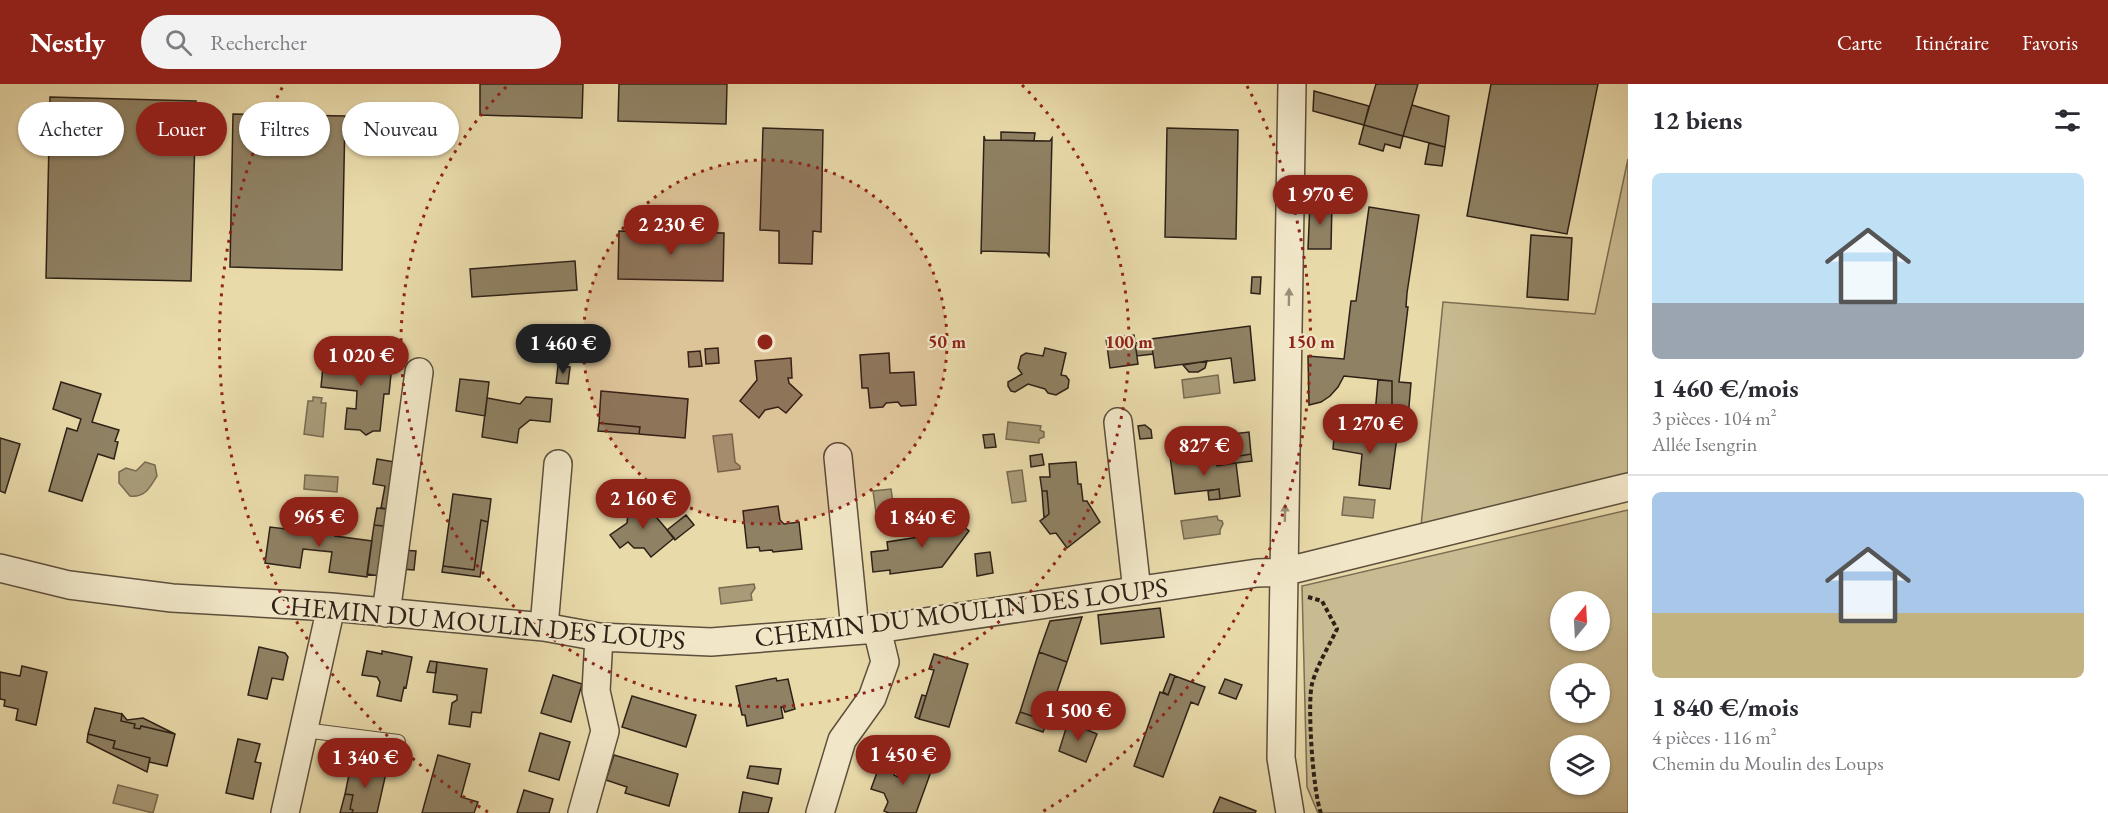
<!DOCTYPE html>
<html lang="fr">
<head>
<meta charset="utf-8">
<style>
  :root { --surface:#fff; --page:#f2f2f3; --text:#2b2b33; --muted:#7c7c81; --line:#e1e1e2; --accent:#8f2418 }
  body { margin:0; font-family:"EB Garamond",serif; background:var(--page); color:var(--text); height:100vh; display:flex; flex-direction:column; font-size:22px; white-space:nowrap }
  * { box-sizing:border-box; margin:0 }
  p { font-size:20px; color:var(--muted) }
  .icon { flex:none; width:33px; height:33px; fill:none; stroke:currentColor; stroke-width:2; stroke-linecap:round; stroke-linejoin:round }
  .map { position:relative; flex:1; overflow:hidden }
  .drawer { display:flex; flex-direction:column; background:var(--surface); width:480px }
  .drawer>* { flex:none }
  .top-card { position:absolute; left:18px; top:18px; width:570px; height:54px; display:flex; gap:12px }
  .needle { width:39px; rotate:18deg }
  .buttons { position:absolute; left:1550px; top:507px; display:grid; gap:12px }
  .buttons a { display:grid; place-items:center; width:60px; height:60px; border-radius:50%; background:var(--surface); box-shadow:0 2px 4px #0004; font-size:30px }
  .price { position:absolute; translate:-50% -51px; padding:0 14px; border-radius:21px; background:var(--accent); color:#fff; font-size:20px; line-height:39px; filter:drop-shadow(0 2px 3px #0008) }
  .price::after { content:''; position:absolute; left:50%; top:36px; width:18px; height:14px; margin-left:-9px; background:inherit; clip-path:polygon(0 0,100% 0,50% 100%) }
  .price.selected { background:#222; color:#fff }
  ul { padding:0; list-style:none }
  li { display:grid; align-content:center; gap:12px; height:318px; padding:0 24px }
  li+li { border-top:2px solid var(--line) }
  li span { display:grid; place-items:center; height:186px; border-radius:9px; color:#555 }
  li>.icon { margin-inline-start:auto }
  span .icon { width:108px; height:108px; fill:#fffc; stroke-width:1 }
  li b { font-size:26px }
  h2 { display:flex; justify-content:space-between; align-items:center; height:72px; padding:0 24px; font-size:26px }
  .pill { padding:0 21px; border-radius:27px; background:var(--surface); box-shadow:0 2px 4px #0004; font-size:21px; line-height:54px }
  .pill.selected { background:var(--accent); color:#fff }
  header { display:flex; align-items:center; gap:36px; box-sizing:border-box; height:84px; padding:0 30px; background:var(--accent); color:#fff }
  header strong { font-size:28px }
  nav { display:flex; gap:33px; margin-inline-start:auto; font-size:21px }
  .search { width:420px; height:54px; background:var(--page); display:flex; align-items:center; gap:15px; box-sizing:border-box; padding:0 21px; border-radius:33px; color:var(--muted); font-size:22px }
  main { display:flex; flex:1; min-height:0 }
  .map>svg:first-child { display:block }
  .green { fill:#c9bb91; stroke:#7b6e54; stroke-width:1.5; fill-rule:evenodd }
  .water { fill:#a99b78; stroke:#776a51; stroke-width:1.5 }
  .building { fill:#8f8163; stroke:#2d2117; stroke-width:1.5 }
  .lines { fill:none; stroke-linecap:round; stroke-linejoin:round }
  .service-casing { stroke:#5c4f3c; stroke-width:16 }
  .minor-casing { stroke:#5c4f3c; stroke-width:30 }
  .path { stroke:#2d2117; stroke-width:4; stroke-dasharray:4.5 3; stroke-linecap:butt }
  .service { stroke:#f1e7c8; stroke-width:14 }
  .minor { stroke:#f1e7c8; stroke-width:27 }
  .oneway { fill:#998e78 }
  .ring { fill:none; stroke:#8f2418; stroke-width:3; stroke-dasharray:3 6 }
  .labels { text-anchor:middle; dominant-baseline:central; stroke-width:4.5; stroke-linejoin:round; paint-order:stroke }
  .street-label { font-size:27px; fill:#2d2117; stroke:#f1e7c8 }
  .centre { fill:#8f2418; stroke:#f1e7c8; stroke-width:3 }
  .ring-label { font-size:18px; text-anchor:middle; font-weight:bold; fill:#8f2418; stroke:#f1e7c8; stroke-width:4.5; stroke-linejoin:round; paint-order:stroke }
</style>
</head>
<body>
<header>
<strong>Nestly</strong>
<div class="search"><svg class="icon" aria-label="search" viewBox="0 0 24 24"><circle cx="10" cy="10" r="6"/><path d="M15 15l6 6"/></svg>Rechercher</div>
<nav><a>Carte</a><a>Itinéraire</a><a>Favoris</a></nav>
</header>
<main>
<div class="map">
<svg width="1628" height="729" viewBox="0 0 1628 729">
  <rect width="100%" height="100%" fill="#e9daaa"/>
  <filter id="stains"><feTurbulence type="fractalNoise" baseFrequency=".00333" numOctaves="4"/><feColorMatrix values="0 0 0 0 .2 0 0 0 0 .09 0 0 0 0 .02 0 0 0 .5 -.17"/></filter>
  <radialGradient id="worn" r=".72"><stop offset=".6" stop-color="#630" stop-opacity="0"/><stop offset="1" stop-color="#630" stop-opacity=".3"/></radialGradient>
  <!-- green -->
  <path class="green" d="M1628,75V393L1421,442L1443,218L1595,230Z
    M1628,426V729H1318L1307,703L1302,502ZM1560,518H1599V556H1560ZM1560,590H1599V628H1560ZM1560,662H1599V700H1560Z"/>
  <!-- water -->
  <path class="water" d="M1218,291L1220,309L1184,314L1182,296Z
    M313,313L322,314L321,319H326L323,353L304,350L308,317H313Z
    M1008,338L1041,342L1040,346L1044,348V353L1039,355V359L1006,355Z
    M732,350L735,378L740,382V385L718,388L713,352Z
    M145,378L155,381L157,392C150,403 145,414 130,412L119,399V388L126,384L136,387Z
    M1022,386L1026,417L1012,419L1007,388Z
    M305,391L338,393L337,408L304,405Z
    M891,405L897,446L888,448L883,443H878L873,407Z
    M1344,413L1375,416L1373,434L1342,431Z
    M1217,432L1218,436L1222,437L1223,440L1220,446V450L1184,455L1181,437Z
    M754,500L755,504L751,510L752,516L721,520L719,504Z
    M118,701L158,711L153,729L113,719Z"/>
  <!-- building -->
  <path class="building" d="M480,0H583L582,34L480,31Z
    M619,0H727L726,40L618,37Z
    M1376,0H1418L1403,52L1364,41Z
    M1491,0H1598L1567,150L1467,132Z
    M1314,7L1369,22L1364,41L1313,27Z
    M50,13L196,17L191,197L46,194Z
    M1412,21L1449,32L1445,63L1403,52Z
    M233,30L345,32L342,186L230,183Z
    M1364,41L1403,52L1400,64L1385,60L1383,67L1359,60Z
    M763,44L823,46L821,148L813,147L812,180L779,179V147L760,146Z
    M1167,44L1238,46L1236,155L1165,153Z
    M1001,48L1035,49L1034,57L1001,56Z
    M984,52L985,56L1050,57L1052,54L1049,172L1047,169L982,167L981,170Z
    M1429,59L1445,63L1442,82L1425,80Z
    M1310,118H1332L1331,165H1308Z
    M1369,123L1419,131L1407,209L1406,223H1408L1399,298L1411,299L1408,334L1392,332V297L1344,292L1338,303L1330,312L1321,318L1309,321L1308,272L1344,275L1351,217H1356Z
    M619,147L724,149L723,197L618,195Z
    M1531,151L1572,154L1568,216L1527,213Z
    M575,177L577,206L472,213L470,185Z
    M1252,193H1261L1260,210L1251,209Z
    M1250,242L1255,296L1234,299L1231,274L1155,284L1151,255Z
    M1134,251L1138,280L1110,284L1106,255Z
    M1151,256L1153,270L1137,272L1135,259Z
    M718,264L719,279L706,280L705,265Z
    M1045,264L1066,269L1061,291L1066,292L1069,296L1068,304L1056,311L1048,309L1045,305L1028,300L1015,308L1011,307L1008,302V298L1022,290L1018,284L1021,272L1026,269L1043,272Z
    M700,267L702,282L689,283L688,268Z
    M889,269L890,289L914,288L916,321L901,322L898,318L886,319L883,323L870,324L868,304H862L860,271Z
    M393,270L389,310H384L380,347H373L366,351L360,346L345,345L347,324L356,325L357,307L321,303L324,272L365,276L366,271Z
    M791,274L792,294H788L789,299L802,311L786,329L778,323L765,326L759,334L740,317L757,296L755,277Z
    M1207,277L1205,284L1198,288H1189L1183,281Z
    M558,282L570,283L568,300L556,299Z
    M460,295L489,298L485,332L456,327Z
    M1378,296L1392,297V332L1375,330Z
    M61,298L101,310L92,338L119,346L115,357L118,358L114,375L98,370L82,417L49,407L67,344L77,347L81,335L53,325Z
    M601,307L688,315L685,354L639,350L640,343L599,339Z
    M526,313L552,315L550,338L530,336L519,345L517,359L482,353L487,314L520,320Z
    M599,339L640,343L639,350L598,347Z
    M1145,341L1151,346L1152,354L1140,355L1138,342Z
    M1335,344L1397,353L1390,405L1359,401L1362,370L1333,365Z
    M1249,348L1251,370L1227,374L1224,351Z
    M994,350L996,363L985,364L983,351Z
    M0,354L20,360L5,409L0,407Z
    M1197,369L1198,379L1188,380L1187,370Z
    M1042,370L1044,381L1031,383L1030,372Z
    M1187,370L1188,380L1216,377L1217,382L1236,379L1240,412L1220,415L1219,405L1175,410L1170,372Z
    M1251,370L1252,377L1228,380L1227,374Z
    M377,375L401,379L395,426L381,424L385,402L373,400Z
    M1076,378L1078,400H1081L1083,417H1087L1100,438L1067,464L1056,449L1050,450L1040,437L1049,430L1047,407H1042L1040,393H1050L1049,380Z
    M1219,405L1220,415L1209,416L1208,407Z
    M1042,407H1047L1049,430L1044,434Z
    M453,410L491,415L488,438L481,436L474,486L443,482Z
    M630,411L659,414L658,422L629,420Z
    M629,420L658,422L657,434L674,454L651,473L644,464H634L628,458L620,464L610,451L627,439Z
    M778,422L780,436L784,440L799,438L802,465L773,468L772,466L760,467L759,463L747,464L743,427Z
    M377,424L395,426L393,443L374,441Z
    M306,427L338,431L336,442L305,437Z
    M945,428L969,447L942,483L890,490V486L873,488L871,468L888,466L887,458L925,452Z
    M686,431L694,441L675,456L667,446Z
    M481,436L488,438L480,493L442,488L443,482L474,486Z
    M305,437L336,442L335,452L372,457L367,493L329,488L332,468L303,465L300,484L265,479L270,443L303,447Z
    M374,441L393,443L386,493L367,490Z
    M402,466L416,467L414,486L401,485Z
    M990,468L993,489L977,492L975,470Z
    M1160,524L1164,553L1101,560L1098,531Z
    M1082,533L1067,578L1039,568L1050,537Z
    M259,563L285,569L288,573L283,596L272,594L267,615L248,611Z
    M367,567L382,570V567L412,573L406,604L404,603L401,617L377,612L380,598L377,593L362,591Z
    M1039,568L1067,578L1047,637L1020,628Z
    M934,570L968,580L949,643L919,635L934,586L929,585Z
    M430,577L437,578L436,589L427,588Z
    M437,578L487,585L481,629L472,628L470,643L449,640L452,619L457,616V611L433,608Z
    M22,582L47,588L36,641L16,636L18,625L4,622L5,616L0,615V588L20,592Z
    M1170,590L1175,592L1168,611L1163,608Z
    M553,591L582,600L571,638L541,629Z
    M1175,592L1205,603L1198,621L1191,618L1163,693L1134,682L1160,608L1168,611Z
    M776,594L777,597L788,595L795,625L785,628L783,623H781L783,634L747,642L745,631H742L736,602Z
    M1225,595L1242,601L1236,615L1219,609Z
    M922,611L926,612L919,635L915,633Z
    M632,612L696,631L686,663L622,643Z
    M95,624L122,630L121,637L135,640L134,644L140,645L141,642L175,650L167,682L149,678L150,674L113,664L115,657L88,650Z
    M1020,628L1047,637L1043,648L1016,639Z
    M122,630L127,636L143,634L175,650L141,642L140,645L134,644L135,640L121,637Z
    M1068,638L1097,650L1086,678L1059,667Z
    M540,649L570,658L559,696L529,687Z
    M88,650L115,657L113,664L150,674L147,688L87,658Z
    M238,655L260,660L255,678L261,679L253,715L226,709Z
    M438,671L470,680L461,713L478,718L474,729H422Z
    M614,671L678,690L669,722L625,709L627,703L606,696Z
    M906,672L933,682L916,729H889L884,727L888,718L884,709L871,705L880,680L896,686L894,691L898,693Z
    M351,681L386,689L377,729H352L353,726L350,725L353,711L345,710Z
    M750,682L781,685L778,700L747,694Z
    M524,706L553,715L549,729H517Z
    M743,708L772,714L768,729H739Z
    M345,710L353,711L350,725L353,726L352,729H340Z
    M1220,713L1256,727L1255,729H1213Z"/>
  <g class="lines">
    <defs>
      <path id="service" d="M304,646L398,658"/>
      <path id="minor" d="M1118,338L1137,507
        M838,373L855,546
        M0,484L69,501L172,514L331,523L544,543L599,553L711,558L877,545L1257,489L1283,488L1628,403
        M386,529L419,288
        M544,543L558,380
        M285,729L331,523
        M582,729L605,647L596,607L599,553
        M820,729L842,656L872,614L885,578L877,545
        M1290,729L1281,674L1292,0"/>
    </defs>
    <!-- service casing -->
    <use href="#service" class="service-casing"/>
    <!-- minor casing -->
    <use href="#minor" class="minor-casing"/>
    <!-- path -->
    <path class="path" d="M1308,513L1322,517L1337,545C1329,562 1317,581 1312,600C1307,620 1313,709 1321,729"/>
    <!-- service -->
    <use href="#service" class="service"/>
    <!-- minor -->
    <use href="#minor" class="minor"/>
  </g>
  <!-- one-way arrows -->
  <defs><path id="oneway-solid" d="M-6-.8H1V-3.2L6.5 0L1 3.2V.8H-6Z" transform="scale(1.5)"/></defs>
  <g class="oneway">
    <use href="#oneway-solid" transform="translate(1289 213) rotate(-89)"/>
    <use href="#oneway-solid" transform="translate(1285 429) rotate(-89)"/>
  </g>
  <!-- distance rings -->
  <circle cx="765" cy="258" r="182" fill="#8f2418" fill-opacity=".12"/>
  <g class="ring">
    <circle cx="765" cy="258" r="182"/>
    <path d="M1022 1A364 364 0 1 1 508 1"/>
    <path d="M488 728A546 546 0 0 1 283 2M1247 2A546 546 0 0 1 1042 728"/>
  </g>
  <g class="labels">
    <!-- street labels -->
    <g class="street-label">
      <text transform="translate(961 528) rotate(-7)">CHEMIN DU MOULIN DES LOUPS</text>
      <text transform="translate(478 538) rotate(5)">CHEMIN DU MOULIN DES LOUPS</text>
    </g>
  </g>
  <circle cx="765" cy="258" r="9" class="centre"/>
  <g class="ring-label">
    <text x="947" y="264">50 m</text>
    <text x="1129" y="264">100 m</text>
    <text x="1311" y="264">150 m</text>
  </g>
  <rect width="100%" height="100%" filter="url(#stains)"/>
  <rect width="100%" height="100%" fill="url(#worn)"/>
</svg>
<div class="buttons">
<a><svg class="needle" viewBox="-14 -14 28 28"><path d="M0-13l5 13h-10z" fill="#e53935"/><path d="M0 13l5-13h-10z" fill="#7c7c81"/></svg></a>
<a><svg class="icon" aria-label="locate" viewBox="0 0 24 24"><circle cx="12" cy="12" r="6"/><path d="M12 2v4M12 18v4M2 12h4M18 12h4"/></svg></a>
<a><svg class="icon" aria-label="layers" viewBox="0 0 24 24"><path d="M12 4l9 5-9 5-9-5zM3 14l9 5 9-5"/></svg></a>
</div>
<b class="price" style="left:1320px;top:142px">1 970 €</b>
<b class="price" style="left:671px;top:172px">2 230 €</b>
<b class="price selected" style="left:563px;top:291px">1 460 €</b>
<b class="price" style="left:361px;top:303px">1 020 €</b>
<b class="price" style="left:1370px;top:371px">1 270 €</b>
<b class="price" style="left:1204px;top:393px">827 €</b>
<b class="price" style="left:643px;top:446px">2 160 €</b>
<b class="price" style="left:319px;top:464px">965 €</b>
<b class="price" style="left:922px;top:465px">1 840 €</b>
<b class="price" style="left:1078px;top:658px">1 500 €</b>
<b class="price" style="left:903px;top:702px">1 450 €</b>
<b class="price" style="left:365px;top:705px">1 340 €</b>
<div class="top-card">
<a class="pill">Acheter</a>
<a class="pill selected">Louer</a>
<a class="pill">Filtres</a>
<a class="pill">Nouveau</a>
</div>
</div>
<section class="drawer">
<h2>12 biens<svg class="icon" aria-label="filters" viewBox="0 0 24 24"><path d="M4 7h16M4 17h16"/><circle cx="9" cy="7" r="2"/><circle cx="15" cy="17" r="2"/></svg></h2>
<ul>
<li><span style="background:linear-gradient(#bfe0f5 70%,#9aa5b1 0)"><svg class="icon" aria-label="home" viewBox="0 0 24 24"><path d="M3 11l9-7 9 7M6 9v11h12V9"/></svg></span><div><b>1 460 €/mois</b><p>3 pièces · 104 m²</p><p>Allée Isengrin</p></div></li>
<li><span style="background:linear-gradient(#a9c7e8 65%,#c2b280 0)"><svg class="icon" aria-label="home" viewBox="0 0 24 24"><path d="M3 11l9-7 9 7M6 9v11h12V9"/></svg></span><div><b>1 840 €/mois</b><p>4 pièces · 116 m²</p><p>Chemin du Moulin des Loups</p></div></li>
</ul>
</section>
</main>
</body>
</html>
